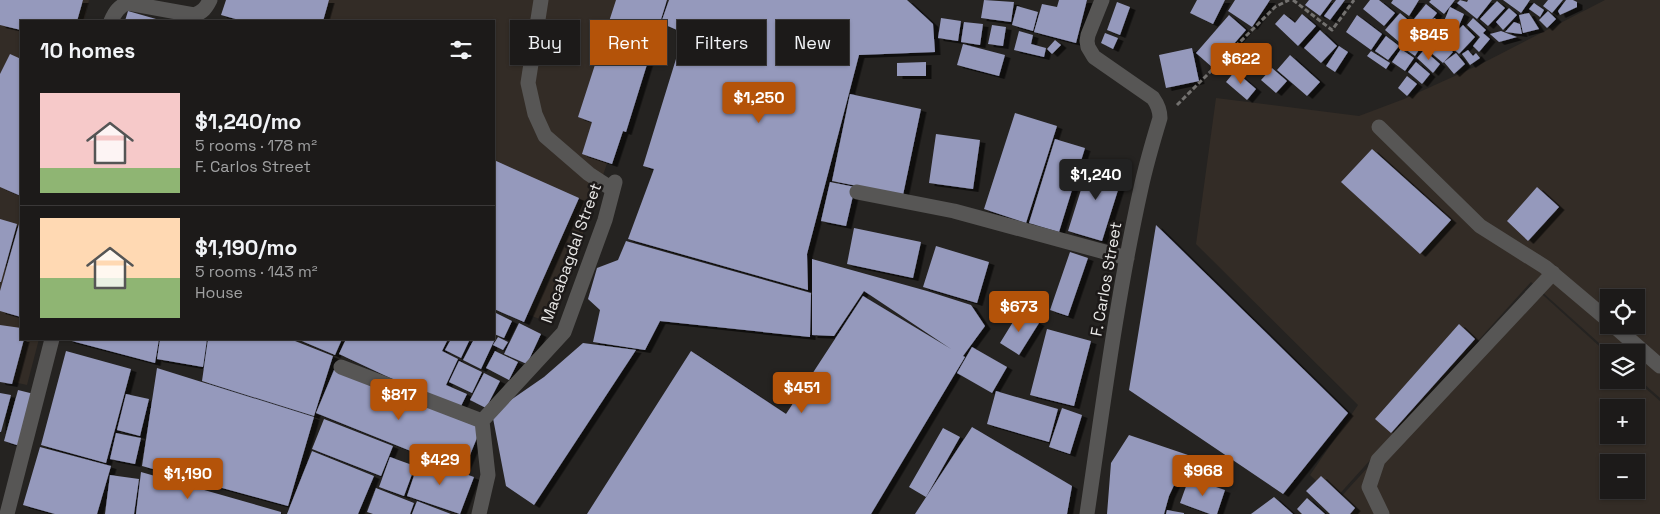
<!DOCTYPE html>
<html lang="en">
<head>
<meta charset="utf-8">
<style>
  :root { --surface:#1c1a19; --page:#252322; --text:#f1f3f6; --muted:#a0a1a2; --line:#3a3838; --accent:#b45309 }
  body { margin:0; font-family:"Space Grotesk",sans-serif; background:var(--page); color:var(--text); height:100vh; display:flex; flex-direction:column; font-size:19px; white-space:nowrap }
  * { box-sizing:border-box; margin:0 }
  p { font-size:16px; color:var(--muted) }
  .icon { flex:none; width:28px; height:28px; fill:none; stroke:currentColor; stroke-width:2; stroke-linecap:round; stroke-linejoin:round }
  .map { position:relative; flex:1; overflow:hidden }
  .sheet { position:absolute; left:20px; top:20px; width:475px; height:320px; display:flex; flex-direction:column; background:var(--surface); border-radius:0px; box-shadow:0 1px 4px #0004,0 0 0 1px var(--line) }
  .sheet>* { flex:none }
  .guide { position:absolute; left:510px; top:20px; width:475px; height:45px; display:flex; gap:10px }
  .tools { position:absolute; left:1600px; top:289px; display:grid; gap:10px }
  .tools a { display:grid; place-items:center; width:45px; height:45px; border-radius:0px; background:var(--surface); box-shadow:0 1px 4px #0004,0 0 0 1px var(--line); font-size:25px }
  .price { position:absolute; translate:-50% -42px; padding:0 11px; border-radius:5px; background:var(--accent); color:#fff; font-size:16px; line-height:32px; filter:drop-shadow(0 1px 2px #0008) }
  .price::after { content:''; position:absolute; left:50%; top:30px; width:15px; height:11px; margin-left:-8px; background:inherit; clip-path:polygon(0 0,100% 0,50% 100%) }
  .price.on { background:#222; color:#fff }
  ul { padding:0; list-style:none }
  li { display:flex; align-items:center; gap:15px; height:125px; padding:0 20px }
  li+li { border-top:1px solid var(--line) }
  li span { display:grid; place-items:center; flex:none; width:140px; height:100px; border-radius:0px; color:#555 }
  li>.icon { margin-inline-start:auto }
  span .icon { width:60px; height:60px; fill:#fffc; stroke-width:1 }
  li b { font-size:21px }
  h2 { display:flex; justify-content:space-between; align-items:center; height:60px; padding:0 20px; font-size:21px }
  .pill { padding:0 18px; border-radius:0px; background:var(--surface); box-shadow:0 1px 4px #0004,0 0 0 1px var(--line); font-size:18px; line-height:45px }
  .pill.on { background:var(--accent); color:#fff }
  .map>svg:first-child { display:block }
  .built { fill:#332c26; fill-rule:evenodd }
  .building { fill:#9599bc; filter:url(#shadow) }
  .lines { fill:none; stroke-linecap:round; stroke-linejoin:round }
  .path { stroke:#73716f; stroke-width:3; stroke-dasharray:5 2.5; stroke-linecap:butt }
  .minor { stroke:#575655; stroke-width:15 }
  .labels { text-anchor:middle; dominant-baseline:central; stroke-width:5; stroke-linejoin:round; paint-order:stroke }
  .street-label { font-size:16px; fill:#e9e8e7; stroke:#1c1918 }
</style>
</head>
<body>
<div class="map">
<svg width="1660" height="514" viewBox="0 0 1660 514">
  <defs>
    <filter id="shadow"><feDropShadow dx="5.5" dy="3" stdDeviation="0" flood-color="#0009"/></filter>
  </defs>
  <rect width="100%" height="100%" fill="#252321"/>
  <!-- built -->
  <path class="built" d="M0,0H89L84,21H21V339H39L27,385L0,379Z
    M325,0H663L552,324L494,301V21H318Z
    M1605,0H1660V398L1636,377V352H1609L1531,282L1335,499L1310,475L1358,405L1196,244L1216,98L1359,116L1404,99L1479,65ZM1609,298H1636V325H1609Z
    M1533,286L1609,355V380H1636L1660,401V514H1349L1338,500ZM1609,408H1636V435H1609ZM1609,462H1636V490H1609Z"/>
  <!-- building -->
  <path class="building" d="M0,0H83L77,21H21V30L0,25Z
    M226,0H329L323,21H243L221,15Z
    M616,0H667L626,132L623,131L612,164L582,154L592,122L578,117Z
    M669,0H907L933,24L935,52L859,55L807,254L808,290L628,239L654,169L643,166L684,33L661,23Z
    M984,0L1014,2L1011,22L981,18Z
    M1059,0H1087L1076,43L1034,32L1042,4L1057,7Z
    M1197,0H1225L1213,24L1190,13Z
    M1235,0H1270L1252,27L1228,11Z
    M1309,0H1332L1320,16L1305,5Z
    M1336,0H1345L1330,20L1324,16Z
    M1370,0H1379L1395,13L1384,26L1363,9Z
    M1393,0H1419L1409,16L1391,3Z
    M1431,0H1455L1444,14L1429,2Z
    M1460,0L1467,2L1468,0H1492L1477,19L1457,3Z
    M1503,0H1530L1521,13Z
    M1548,0H1563L1552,13L1543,6Z
    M1566,0H1573L1577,2V7L1560,15L1558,11Z
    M1497,1L1505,8L1488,26L1480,19Z
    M1117,2L1130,7L1120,35L1107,30Z
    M1534,3L1544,10L1540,17L1529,9Z
    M1426,4L1437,13L1425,28L1414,19Z
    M1017,6L1038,12L1033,31L1012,25Z
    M1450,7L1464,14L1458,28L1444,21Z
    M1509,8L1517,15L1503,30L1496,22Z
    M128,11L163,21H125Z
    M1548,11L1556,19L1547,28L1539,20Z
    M1400,13L1414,25L1399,42L1385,30Z
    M1529,13L1539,29L1523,33L1519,15Z
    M1284,14L1295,23L1302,14L1316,26L1298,46L1275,24Z
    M1229,15L1246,30L1213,68L1196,53Z
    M1357,15L1382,34L1371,50L1346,32Z
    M941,18L961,21L958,41L938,38Z
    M1434,18L1440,21L1433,33L1427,29Z
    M1473,18L1486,30L1483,33L1490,39L1479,52L1473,46L1480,37L1467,25Z
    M964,22L983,24L980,45L961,42Z
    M1442,22L1453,30L1446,40L1435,33Z
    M1514,22L1520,24L1522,34L1505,32Z
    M992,25L1006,27L1003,46L988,44Z
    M1417,25L1429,34L1421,45L1409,36Z
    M1463,25L1475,37L1459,54L1446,42Z
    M1320,30L1337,46L1321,63L1304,48Z
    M1019,31L1033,35L1031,44L1046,48L1044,57L1014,50Z
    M1501,31L1517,37L1499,42L1490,34Z
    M1105,33L1118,38L1113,49L1101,43Z
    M1433,34L1453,52L1443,63L1423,46Z
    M1386,36L1399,46L1388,60L1375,51Z
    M1407,39L1420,48L1415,56L1402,47Z
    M1055,40L1061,45L1052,54L1047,49Z
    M963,44L1005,55L999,76L957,65Z
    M1339,46L1348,52L1335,72L1326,66Z
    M1192,48L1199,81L1166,88L1159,55Z
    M1401,49L1414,58L1405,71L1392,62Z
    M1424,50L1440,64L1433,73L1417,58Z
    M1468,50L1473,56L1476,53L1480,58L1470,65L1462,54Z
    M1371,51L1390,63L1386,69L1367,56Z
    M1456,53L1465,64L1454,74L1444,62Z
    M10,54L21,59V196L0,187V74Z
    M1290,55L1320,82L1307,96L1277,70Z
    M926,62V76H897V63Z
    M1416,62L1430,74L1422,84L1408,72Z
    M1272,68L1287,81L1276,93L1261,80Z
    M1235,71L1256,89L1247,100L1226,82Z
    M1407,76L1417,84L1407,96L1398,88Z
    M850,94L921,109L903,195L832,181Z
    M1015,113L1057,126L1026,223L984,209Z
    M936,134L980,140L973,189L929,183Z
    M1055,139L1085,148L1059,232L1029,223Z
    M1372,149L1451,220L1420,254L1341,182Z
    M494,160L579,198L524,322L494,309Z
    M1090,161L1124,171L1102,241L1068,231Z
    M830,182L855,187L846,226L821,221Z
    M1537,187L1559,207L1528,241L1507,221Z
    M21,217V317L0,311V291Z
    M0,219L17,224L1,282H0Z
    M1156,225L1348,413L1283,494L1129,390Z
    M854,228L921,242L913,278L847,264Z
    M626,241L811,293L810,337L660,321L645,350L593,342L600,310L588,299L597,268L618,260Z
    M936,246L989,262L977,303L923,287Z
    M1070,252L1088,258L1068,316L1050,310Z
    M812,259L927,291L971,305L985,326L963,356L965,357L871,514H587L691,351L786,414L863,296L951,349L864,291L834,336L812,335Z
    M494,312L512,321L504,338L494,334Z
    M1019,312L1039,323L1019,355L1000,343Z
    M519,323L541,334L527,364L504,354Z
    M1459,324L1475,339L1391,433L1375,419Z
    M0,325L21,328V339H24L12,384L0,382Z
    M1047,329L1091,341L1074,406L1030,395Z
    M498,337L508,342L503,350L493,345Z
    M68,339H159L155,363L68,340Z
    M160,339H207L203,367L157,359Z
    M208,339H290L333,356L314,416L202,381Z
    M297,339H342L335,355Z
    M346,339H448L442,351L458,359L446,385L467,394L459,410L339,354Z
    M451,339H470L461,358L445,350Z
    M474,339H495L481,369L463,360Z
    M583,343L636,350L534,505L506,486L492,413L544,377Z
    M972,347L1007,367L992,393L957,373Z
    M66,351L131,369L106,463L41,445Z
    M495,351L518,362L509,380L486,368Z
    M459,361L482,372L472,393L449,382Z
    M157,368L314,417L288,506L142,466Z
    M334,370L481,428L463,472L316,413Z
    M484,373L500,381L486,408L470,400Z
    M18,390L34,394L20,446L4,441Z
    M996,391L1058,409L1049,442L987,424Z
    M0,393L11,395L1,432H0Z
    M126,394L149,399L140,436L117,430Z
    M1062,408L1082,415L1070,454L1049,447Z
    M324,419L393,446L381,476L312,449Z
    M972,427L1072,486L1067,514H915Z
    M943,428L960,437L926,497L909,487Z
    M116,433L141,438L135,464L110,459Z
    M1129,435L1188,455L1169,496L1164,514H1107L1111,463Z
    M40,447L111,466L97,514H55L23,505Z
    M312,451L374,476L358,514H287Z
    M390,457L415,466L404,496L379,487Z
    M420,458L474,477L460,514L407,496Z
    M141,472L281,512V514H136Z
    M110,475L139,479L134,514H105Z
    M1321,476L1355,508L1350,514H1330L1306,491Z
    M1189,478L1225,490L1217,514H1210L1180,503Z
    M376,488L414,503L410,514H373L367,512Z
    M1274,497L1293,514H1251Z
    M1307,498L1325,514H1302L1297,509Z
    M417,501L451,514H412Z
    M1167,510L1184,513V514H1166Z"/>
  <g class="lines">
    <!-- path -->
    <path class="path" d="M1293,0L1332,30L1354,0
      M1177,105L1275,7L1289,0"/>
    <!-- minor -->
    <path class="minor" d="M541,0L528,83L535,114L545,136L589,174L612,189
      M111,21C115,12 119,6 128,3L194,15C203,12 206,8 210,0
      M1379,127L1480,226L1545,267L1609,321
      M857,192L954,211L1127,258
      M1613,325L1660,366
      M341,367L482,421
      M482,421L564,332L605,220L615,182
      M7,514L52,339
      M479,514L488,475L482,421
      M1087,514C1103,405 1117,296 1141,188C1146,165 1153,141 1160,118C1160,110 1158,105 1153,98L1094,57L1088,47L1087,41L1088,35L1102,0
      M1382,514L1369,487L1378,460L1553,273"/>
  </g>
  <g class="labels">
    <!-- street labels -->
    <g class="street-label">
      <text transform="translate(571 253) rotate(-70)">Macabagdal Street</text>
      <text transform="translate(1106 279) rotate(-80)">F. Carlos Street</text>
    </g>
  </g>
</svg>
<div class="tools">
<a><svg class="icon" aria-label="locate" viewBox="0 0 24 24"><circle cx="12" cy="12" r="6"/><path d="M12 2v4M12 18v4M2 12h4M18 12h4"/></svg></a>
<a><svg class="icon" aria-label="layers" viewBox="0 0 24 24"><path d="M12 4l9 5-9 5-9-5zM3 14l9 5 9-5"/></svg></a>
<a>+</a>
<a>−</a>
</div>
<b class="price" style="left:1429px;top:61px">$845</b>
<b class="price" style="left:1241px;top:85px">$622</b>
<b class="price" style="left:759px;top:124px">$1,250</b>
<b class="price on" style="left:1096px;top:201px">$1,240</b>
<b class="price" style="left:1019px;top:333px">$673</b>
<b class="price" style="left:802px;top:414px">$451</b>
<b class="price" style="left:399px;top:421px">$817</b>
<b class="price" style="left:440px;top:486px">$429</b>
<b class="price" style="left:1203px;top:497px">$968</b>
<b class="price" style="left:188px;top:500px">$1,190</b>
<div class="guide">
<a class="pill">Buy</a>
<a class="pill on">Rent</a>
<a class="pill">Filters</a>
<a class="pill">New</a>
</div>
<section class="sheet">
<h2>10 homes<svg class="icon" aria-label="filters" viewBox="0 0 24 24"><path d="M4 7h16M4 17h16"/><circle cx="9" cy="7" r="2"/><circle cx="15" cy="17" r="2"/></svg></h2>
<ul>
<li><span style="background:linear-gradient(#f6c9c9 75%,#8fb573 0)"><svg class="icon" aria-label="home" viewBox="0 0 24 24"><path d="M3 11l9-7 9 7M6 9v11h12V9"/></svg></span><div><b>$1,240/mo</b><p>5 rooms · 178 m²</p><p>F. Carlos Street</p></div></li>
<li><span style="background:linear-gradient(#ffd9b3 60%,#8fb573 0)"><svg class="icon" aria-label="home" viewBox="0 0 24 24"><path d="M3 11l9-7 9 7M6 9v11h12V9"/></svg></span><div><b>$1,190/mo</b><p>5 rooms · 143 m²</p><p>House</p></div></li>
</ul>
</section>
</div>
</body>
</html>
